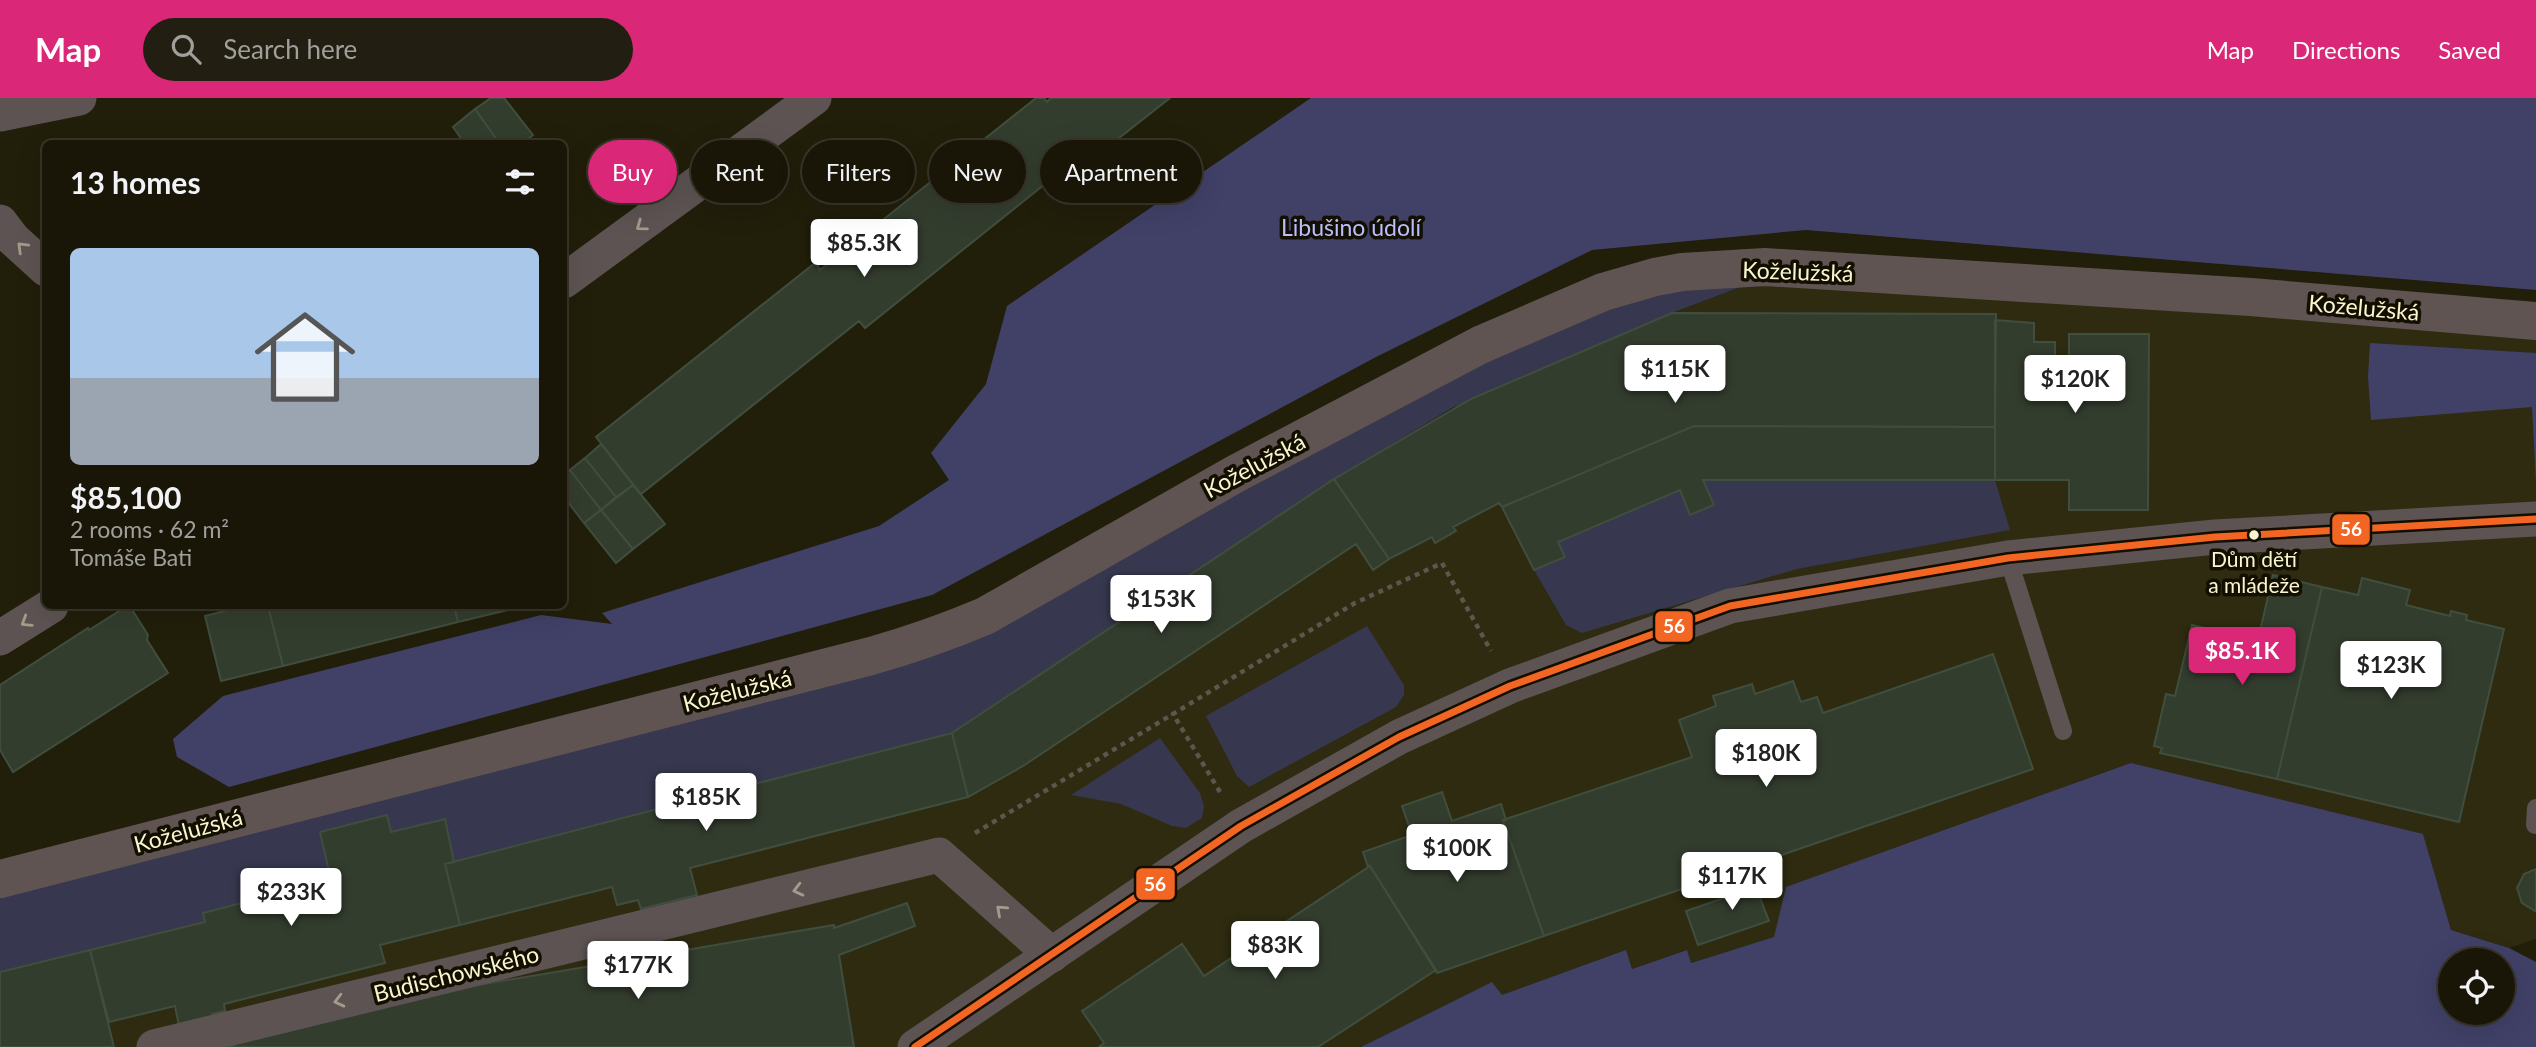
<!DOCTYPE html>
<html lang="en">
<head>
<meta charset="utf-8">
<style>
  :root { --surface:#191608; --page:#221f12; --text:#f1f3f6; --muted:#9f9f9c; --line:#373529; --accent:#db2777 }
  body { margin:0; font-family:Lato,sans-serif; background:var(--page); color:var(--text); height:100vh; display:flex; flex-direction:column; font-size:26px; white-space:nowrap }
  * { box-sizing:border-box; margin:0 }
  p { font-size:23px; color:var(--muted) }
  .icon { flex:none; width:38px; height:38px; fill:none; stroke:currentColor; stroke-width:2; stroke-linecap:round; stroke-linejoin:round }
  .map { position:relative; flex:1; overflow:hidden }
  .details { position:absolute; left:42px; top:42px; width:525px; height:469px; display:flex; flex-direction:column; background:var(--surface); border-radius:10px; box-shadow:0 7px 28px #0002,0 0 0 2px var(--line) }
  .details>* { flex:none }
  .top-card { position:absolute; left:588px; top:42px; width:665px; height:63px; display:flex; gap:14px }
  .fabs { position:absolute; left:2438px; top:850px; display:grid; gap:14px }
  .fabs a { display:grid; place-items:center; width:77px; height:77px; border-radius:50%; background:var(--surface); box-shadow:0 7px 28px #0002,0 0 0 2px var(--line); font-size:35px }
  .price { position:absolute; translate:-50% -60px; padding:0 16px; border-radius:7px; background:#fff; color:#222; font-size:23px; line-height:46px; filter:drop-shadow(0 2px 4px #0008) }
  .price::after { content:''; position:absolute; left:50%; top:42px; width:21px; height:16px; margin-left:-10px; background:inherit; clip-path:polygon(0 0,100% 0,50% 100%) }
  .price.selected { background:var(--accent); color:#fff }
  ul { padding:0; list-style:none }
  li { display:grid; align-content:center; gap:14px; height:371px; padding:0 28px }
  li+li { border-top:2px solid var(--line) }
  li span { display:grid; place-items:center; height:217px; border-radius:10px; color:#555 }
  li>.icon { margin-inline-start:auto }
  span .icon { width:126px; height:126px; fill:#fffc; stroke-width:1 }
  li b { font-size:30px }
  h2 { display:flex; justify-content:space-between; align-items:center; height:84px; padding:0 28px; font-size:30px }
  .pill { padding:0 24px; border-radius:32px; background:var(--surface); box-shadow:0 7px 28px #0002,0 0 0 2px var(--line); font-size:24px; line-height:63px }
  .pill.selected { background:var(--accent); color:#fff }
  header { display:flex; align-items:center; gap:42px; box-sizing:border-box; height:98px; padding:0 35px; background:var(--accent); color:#fff }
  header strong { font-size:33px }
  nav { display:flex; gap:38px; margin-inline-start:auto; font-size:24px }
  .search { width:490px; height:63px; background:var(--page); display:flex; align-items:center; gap:18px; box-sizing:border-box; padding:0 24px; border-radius:38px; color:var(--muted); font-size:26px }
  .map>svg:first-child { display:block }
  .built { fill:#2e2b11 }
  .green { fill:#37374f }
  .forest { fill:#414168; fill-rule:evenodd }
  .building { fill:#333d2e; stroke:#404e3e; stroke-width:2 }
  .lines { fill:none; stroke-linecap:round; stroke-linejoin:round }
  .path { stroke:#5d564e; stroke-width:4.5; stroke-dasharray:5 5; stroke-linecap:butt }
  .service { stroke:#5d5353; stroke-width:18 }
  .minor { stroke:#5d5353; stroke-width:35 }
  .secondary { stroke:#605452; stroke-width:38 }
  .bus-1-casing { stroke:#120f00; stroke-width:12 }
  .bus-1 { stroke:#f26522; stroke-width:7 }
  .oneway { stroke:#a39c8b }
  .bus-dot { fill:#f9f5cf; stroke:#120f00; stroke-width:2.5 }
  .labels { text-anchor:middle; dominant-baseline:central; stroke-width:7; stroke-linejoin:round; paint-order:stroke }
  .bus-label { font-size:21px; fill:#f9f5cf; stroke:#120f00 }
  .park-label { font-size:23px; fill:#bbbefd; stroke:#120f00 }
  .street-label { font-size:23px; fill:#f9f5cf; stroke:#120f00 }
  .line-badge { stroke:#120f00; stroke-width:2.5 }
  .badge-label { font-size:19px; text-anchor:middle; font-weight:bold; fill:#fff }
</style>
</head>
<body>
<header>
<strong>Map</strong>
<div class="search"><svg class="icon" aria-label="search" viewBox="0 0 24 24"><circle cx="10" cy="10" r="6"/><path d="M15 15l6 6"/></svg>Search here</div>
<nav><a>Map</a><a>Directions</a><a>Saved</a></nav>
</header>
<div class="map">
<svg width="2536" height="949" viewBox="0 0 2536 949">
  <rect width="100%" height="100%" fill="#211e0a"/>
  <!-- built -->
  <path class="built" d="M1806,164L2536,223V841L2509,850L2451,832L2423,736L1775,839L1691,865L1686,852L1632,871L1625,853L1501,898L1492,884L1361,949H0V874L204,824L203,815L387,717L392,734L445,721L455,764L952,635L1334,381L1471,301L1672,215Z"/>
  <!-- green -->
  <path class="green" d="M1806,164L1672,215L1452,310L1334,381L952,635L454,764L445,721L391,734L387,717L331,782L203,815L205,824L0,874V781L944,527L1601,183Z
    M1703,382H1995L2010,432L1797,471L1582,535L1566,527L1534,472L1558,444L1680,392L1690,417L1714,407Z
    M1367,528L1404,587V597L1396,609L1249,689L1237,678L1206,618Z
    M1160,640L1200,695L1204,708L1202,720L1186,730L1172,728L1121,706L1071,697Z"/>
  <!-- forest -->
  <path class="forest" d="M1311,0H2536V192L1806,132L1592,152L1376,259L932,497L229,689L177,659L173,641L223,598L541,517L612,526L602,515L879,428L949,382L931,355L986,286L1007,208Z
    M2370,245L2536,255V385L2532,309L2371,322L2368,279Z
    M2131,665L2423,736L2451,832L2509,850L2536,864V949H1361L1492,884L1502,897L1626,852L1632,871L1687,852L1691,865L1774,839L1786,789ZM2450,863H2502V915H2450Z"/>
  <!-- building -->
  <path class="building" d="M491,0H504L533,37L522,46H500L475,11Z
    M1036,0H1044L1047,4L1051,0H1170L1091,62L1085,54L865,230L859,223L641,396L596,339L816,164L820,172Z
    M475,11L500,46H465L453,29Z
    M1672,215L1996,216L1995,329L1694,328L1502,409L1499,405L1453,429L1456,433L1435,445L1432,439L1389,461L1334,381L1471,301Z
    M1995,222L2034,225V244H2055V263H2069V236H2149L2148,412H2069V382H1995Z
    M1694,328L1995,329V382H1703L1714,407L1690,417L1680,392L1558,444L1565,459L1534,472L1502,409Z
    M601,346L633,387L616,399L585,360Z
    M585,360L616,399L601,412L570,372Z
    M570,372L601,412L584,425L564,399V377Z
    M1334,381L1389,461L1373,472L1356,446L1023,668L968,699L952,635Z
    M633,387L665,426L633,451L601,412Z
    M601,412L633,451L616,465L584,425Z
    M2273,477L2322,489L2277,681L2160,655L2162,650L2154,648L2166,596L2175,598L2192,527L2261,543L2263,534L2260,533Z
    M2362,480L2410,492L2406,507L2450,518L2451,513L2467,517L2466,522L2504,531L2459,724L2277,681L2322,489L2358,497Z
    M127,508L129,511L131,510L148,537L147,542L168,575L13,674L0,652V587L88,530L89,532Z
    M244,508H268L283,568L221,583L205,518Z
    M268,508H454L458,524L283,568Z
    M454,508H524L458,524Z
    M1993,556L2033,671L1544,838L1503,722L1692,659L1679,622L1716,608L1713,598L1752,586L1755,596L1793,583L1801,604L1817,599L1823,615Z
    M952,635L968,699L690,770L697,797L641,811L638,802L617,807L612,789L460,827L445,766Z
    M1442,694L1452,723L1501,706L1506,722H1503L1544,838L1437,875L1370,768L1368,769L1363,754L1412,737L1402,708Z
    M387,717L391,734L445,721L454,764L445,766L460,827L380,847L385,865L224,906L225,913L212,916L213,920L179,928L175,908L109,924L90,852L205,824L203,815L331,782L320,734Z
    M1370,768L1436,872L1318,949H1099L1104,945L1082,913L1182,846L1204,878Z
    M2536,771V813H2535L2522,805L2517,790L2524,776Z
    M1777,777L1782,792L1760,800L1769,823L1698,847L1686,813L1756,789L1755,784Z
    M907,805L915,828L839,857L854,949H223L478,887L834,827V830Z
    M90,852L114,949H0V874Z"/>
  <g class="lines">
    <!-- path -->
    <path class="path" d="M1220,694L1173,616L1355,505L1442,465L1491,553
      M975,735L1173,616"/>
    <!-- service -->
    <path class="service" d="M2008,460L2063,633
      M2535,727L2536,710"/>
    <!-- minor -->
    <path class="minor" d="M0,16L79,0
      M0,124L13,141L46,171
      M564,183L814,0
      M0,540L51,508
      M154,949L939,757L1052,857
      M915,949L1241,728L1399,639L1510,588L1730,508L2008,460L2215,439L2536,421"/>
    <!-- secondary -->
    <path class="secondary" d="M0,781L871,558C910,547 947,534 985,518L1237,375L1480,247L1603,194L1655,179L1682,174L1765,169L2251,199L2536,223"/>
    <defs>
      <path id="bus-1" d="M915,949L1241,728L1399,639L1510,588L1730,508L2008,460L2215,439L2536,421"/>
    </defs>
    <!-- bus-1 casing -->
    <use href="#bus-1" class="bus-1-casing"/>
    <!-- bus-1 -->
    <use href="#bus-1" class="bus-1"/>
  </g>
  <!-- one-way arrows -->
  <defs><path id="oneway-chevron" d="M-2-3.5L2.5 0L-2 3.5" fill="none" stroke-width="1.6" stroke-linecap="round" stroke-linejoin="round" transform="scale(1.75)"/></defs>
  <g class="oneway">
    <use href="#oneway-chevron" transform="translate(641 128) rotate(144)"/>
    <use href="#oneway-chevron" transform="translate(22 149) rotate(-136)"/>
    <use href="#oneway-chevron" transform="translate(26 524) rotate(148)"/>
    <use href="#oneway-chevron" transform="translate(798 792) rotate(166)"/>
    <use href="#oneway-chevron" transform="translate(1001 812) rotate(-138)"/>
    <use href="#oneway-chevron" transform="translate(339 903) rotate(166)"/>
  </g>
  <!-- markers -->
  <circle class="bus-dot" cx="2254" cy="437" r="6"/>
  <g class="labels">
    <!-- bus labels -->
    <g class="bus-label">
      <text x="2254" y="460">Dům dětí<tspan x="2254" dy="26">a mládeže</tspan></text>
    </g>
    <!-- park labels -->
    <g class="park-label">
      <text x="1351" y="129">Libušino údolí</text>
    </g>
    <!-- street labels -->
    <g class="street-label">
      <text transform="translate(1798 173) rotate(2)">Koželužská</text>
      <text transform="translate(2364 209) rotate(5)">Koželužská</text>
      <text transform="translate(1254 367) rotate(-28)">Koželužská</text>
      <text transform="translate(737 592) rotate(-14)">Koželužská</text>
      <text transform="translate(188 732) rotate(-15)">Koželužská</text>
      <text transform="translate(456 875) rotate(-14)">Budischowského</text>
    </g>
  </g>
  <g class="line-badge">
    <rect x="2331" y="415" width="40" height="33" rx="7" fill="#f26522"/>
    <rect x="1654" y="512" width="40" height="33" rx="7" fill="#f26522"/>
    <rect x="1135" y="769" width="41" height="34" rx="7" fill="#f26522"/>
  </g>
  <g class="badge-label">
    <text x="2351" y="438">56</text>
    <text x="1674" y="535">56</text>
    <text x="1155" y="793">56</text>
  </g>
</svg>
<div class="fabs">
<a><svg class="icon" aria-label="locate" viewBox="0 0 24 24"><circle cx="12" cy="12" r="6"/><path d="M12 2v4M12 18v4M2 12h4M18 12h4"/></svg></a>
</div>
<b class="price" style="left:864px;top:181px">$85.3K</b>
<b class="price" style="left:1675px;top:307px">$115K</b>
<b class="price" style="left:2075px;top:317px">$120K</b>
<b class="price" style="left:1161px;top:537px">$153K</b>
<b class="price selected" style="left:2242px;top:589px">$85.1K</b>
<b class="price" style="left:2391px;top:603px">$123K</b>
<b class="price" style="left:1766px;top:691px">$180K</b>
<b class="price" style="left:706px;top:735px">$185K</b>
<b class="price" style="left:1457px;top:786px">$100K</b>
<b class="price" style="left:1732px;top:814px">$117K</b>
<b class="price" style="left:291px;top:830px">$233K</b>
<b class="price" style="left:1275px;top:883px">$83K</b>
<b class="price" style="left:638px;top:903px">$177K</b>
<div class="top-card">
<a class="pill selected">Buy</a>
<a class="pill">Rent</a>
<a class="pill">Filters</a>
<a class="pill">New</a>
<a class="pill">Apartment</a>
</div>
<section class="details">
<h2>13 homes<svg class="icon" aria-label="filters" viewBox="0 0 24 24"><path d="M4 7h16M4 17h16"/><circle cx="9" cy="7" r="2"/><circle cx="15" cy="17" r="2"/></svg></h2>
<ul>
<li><span style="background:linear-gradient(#a9c7e8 60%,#9aa5b1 0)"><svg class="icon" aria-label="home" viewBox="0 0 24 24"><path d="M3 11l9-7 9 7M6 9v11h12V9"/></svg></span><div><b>$85,100</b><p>2 rooms · 62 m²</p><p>Tomáše Bati</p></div></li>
</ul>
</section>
</div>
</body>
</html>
